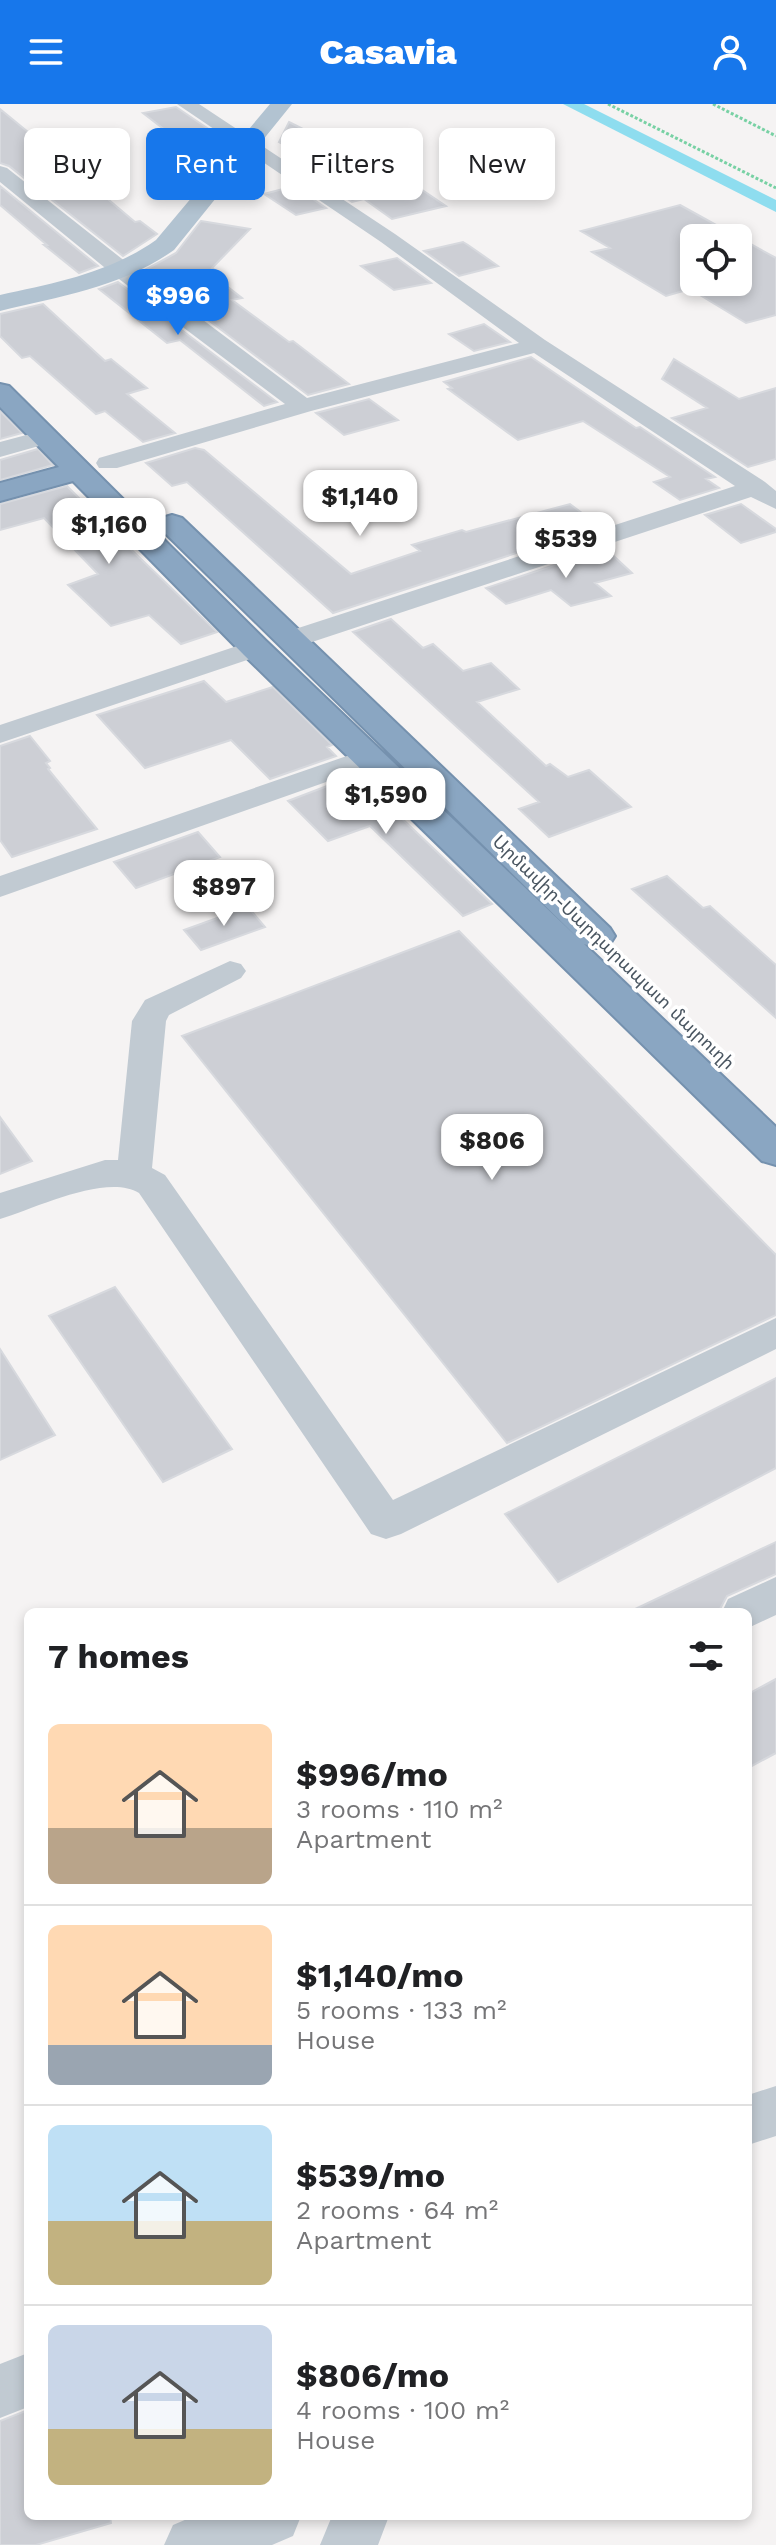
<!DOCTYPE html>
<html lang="en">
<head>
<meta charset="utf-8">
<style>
  :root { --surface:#fff; --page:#f2f2f2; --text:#202124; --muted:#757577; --line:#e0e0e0; --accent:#1777eb }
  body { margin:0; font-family:"Work Sans","Noto Sans Armenian",sans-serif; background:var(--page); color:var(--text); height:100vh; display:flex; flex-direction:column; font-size:30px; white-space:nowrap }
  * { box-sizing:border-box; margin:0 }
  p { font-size:26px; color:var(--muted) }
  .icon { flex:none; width:44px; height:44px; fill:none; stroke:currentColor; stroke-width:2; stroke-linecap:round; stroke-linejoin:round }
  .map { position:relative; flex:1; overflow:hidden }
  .side { position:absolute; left:24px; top:1504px; width:728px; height:912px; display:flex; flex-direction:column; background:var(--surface); border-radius:12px; box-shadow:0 4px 12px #0003 }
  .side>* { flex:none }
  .banner { position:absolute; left:24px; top:24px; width:728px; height:72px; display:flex; gap:16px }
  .fabs { position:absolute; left:680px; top:120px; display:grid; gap:16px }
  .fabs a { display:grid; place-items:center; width:72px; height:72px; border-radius:12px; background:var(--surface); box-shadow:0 4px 12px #0003; font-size:40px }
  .price { position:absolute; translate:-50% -68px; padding:0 18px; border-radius:16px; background:#fff; color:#222; font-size:26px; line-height:52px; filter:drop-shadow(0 2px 4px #0008) }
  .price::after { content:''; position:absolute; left:50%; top:48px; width:24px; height:18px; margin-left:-12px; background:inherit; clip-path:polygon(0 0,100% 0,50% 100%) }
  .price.selected { background:var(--accent); color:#fff }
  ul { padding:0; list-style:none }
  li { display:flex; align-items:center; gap:24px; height:200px; padding:0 24px }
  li+li { border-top:2px solid var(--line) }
  li span { display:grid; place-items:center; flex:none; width:224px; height:160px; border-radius:12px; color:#555 }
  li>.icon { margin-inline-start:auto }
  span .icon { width:96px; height:96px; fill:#fffc; stroke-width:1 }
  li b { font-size:34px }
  h2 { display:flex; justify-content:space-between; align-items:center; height:96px; padding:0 24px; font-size:34px }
  .chip { padding:0 28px; border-radius:12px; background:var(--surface); box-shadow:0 4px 12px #0003; font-size:28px; line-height:72px }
  .chip.selected { background:var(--accent); color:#fff }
  header { display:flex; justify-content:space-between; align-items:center; height:104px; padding:0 24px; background:var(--accent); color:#fff; font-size:36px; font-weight:800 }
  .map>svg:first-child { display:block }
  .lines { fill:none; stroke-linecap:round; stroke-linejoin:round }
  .canal { fill:#8eddef; fill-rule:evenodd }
  .building { fill:#cdcfd5; stroke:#d7d9de; stroke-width:2; fill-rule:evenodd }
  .highway-casing { stroke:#7591ae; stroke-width:4 }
  .path { stroke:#78d1a4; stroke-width:3; stroke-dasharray:3 2; stroke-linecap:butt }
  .minor { fill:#c1cad2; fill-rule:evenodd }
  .major { fill:#b2c3d1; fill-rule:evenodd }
  .highway { fill:#8aa6c2; fill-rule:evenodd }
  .labels { text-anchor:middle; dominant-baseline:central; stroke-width:7; stroke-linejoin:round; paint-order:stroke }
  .far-street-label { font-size:18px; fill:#4a5661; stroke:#fff }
</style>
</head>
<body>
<header><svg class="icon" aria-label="menu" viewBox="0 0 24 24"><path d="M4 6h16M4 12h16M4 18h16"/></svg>Casavia<svg class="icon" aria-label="person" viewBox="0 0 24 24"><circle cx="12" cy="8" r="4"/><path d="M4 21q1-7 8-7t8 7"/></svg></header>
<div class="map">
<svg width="776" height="2441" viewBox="0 0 776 2441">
  <rect width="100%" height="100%" fill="#f5f3f3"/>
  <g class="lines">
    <!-- canal -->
    <path class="canal" d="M563,0H584L776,96V108Z"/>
  </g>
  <!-- building -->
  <path class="building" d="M176,3L216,30L232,41L196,50L143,9Z
    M0,5L84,74L52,81L97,86L135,118L140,117L157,130L123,152L9,62L0,59Z
    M289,18L388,68L394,67L446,102L392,115L364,95L352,98L319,76L340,71L279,38Z
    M0,82L98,162L79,169L44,141H47L0,101Z
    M294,82L326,104L296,111L264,90Z
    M680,101L776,154V211L746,219L690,185L666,192L592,148L610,144L581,127ZM694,134H738V178H694Z
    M201,117L250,125L212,164L222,171L215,173L242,194L232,196L289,238L293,237L349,280L308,291L143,167L176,149Z
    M463,138L468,141L498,162L459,172L424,147Z
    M397,154L431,179L394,186L361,162Z
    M118,178L277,298L264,302L180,236L167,239L99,185Z
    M43,200L105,257L111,255L147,284L127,290L175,329L143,338L105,307L96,310L30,252L22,254L0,232V210Z
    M484,220L510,238L474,247L449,230Z
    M531,253L636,324L640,323L715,373L706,375L719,384L680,396L654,378L670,373L583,317L518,336L448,285L452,284L444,278Z
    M674,255L739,295L776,284V355L748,363L672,314L707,304L662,275Z
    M369,295L398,316L344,331L316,309Z
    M0,307L22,329L0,335Z
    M195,344L204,346L351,470L420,447L412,441L462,426L466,428L570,400L599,422L333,509L187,378L172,382L146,359Z
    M38,345L53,361L0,376V356Z
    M67,382L115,430L217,528L181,540L149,511L111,522L68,481L98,470L44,414L0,426V400Z
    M741,400L776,425V428L741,439L705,411Z
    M605,444L632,469L595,479L611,492L571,502L551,486L506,500L486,484Z
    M391,515L423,544L433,540L463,567L491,559L519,585L477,598L546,662L550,660L568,673L589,666L631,703L549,733L519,705L539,698L353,528Z
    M204,577L226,598L273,583L332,641L327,643L336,652L270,675L231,636L145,664L97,611Z
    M30,632L50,657L46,659L50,664L48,665L97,725L12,753L0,736V642Z
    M356,671L492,800L463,812L370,722L328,737L288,697Z
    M198,728L220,753L136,784L114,758Z
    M667,772L703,804L710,802L776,861V914L632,785Z
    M248,803L265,823L201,846L184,826Z
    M459,827L776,1151V1211L507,1339L182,932Z
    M0,1013L32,1057L0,1070Z
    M115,1183L232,1345L163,1378L49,1212Z
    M0,1245L55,1331L0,1356Z
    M776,1274V1364L558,1478L505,1410Z
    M776,1438V1470L727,1492L720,1505L714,1508H629Z
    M776,1575V1649L748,1664V1590Z
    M28,2306V2412H110L111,2419L36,2441H0V2317Z"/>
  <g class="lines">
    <defs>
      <path id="highway" d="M0,280L9,282L266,537L582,838L162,426L157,420L162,414L172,411L182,414L610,824L615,832L610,840L597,844L584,840L776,1023V1061L762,1057L244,551L73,377L0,397V379L59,363L0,303Z"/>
    </defs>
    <!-- highway casing -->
    <use href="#highway" class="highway-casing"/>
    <!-- path -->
    <path class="path" d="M608,0L776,84
      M713,0L776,32"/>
    <!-- minor -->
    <path class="minor" d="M177,0H199L395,130L545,236L765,378L776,387V405L751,393L303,541H283L279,535L283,529L735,382L534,249L311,307L117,364H99L96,359L99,354L285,300L115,172L0,78V62L7,64L131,162L307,294L519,239L381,138Z
      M45,326L53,328L57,333L53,338L0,353V338Z
      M255,536L265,538L269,544L265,550L0,639V621Z
      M367,645L377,648L381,654L377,660L0,793V772Z
      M230,857L241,860L246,867L241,874L169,911L166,917L152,1064L165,1071L393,1396L776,1214V1245L401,1430L386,1435L371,1430L139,1089C107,1069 36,1104 0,1115V1089L105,1056H118L132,917L145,896Z
      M776,1473V1511L748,1524V1508H722L728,1495Z
      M776,1982V2032L748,2041V1991Z
      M28,2249V2303L0,2314V2260Z
      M194,2412H301L293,2432L272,2441H164L173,2421Z
      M332,2412H389L378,2441H320Z"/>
    <!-- major -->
    <path class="major" d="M270,0H292L174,146C122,183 61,192 0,207V191C55,179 109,169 156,136Z"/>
    <!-- highway -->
    <use href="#highway" class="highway"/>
  </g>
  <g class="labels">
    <!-- far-street labels -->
    <g class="far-street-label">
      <text transform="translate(614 848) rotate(44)">Արմավիր-Սարդարապատ մայրուղի</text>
    </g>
  </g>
</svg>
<div class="fabs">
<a><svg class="icon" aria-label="locate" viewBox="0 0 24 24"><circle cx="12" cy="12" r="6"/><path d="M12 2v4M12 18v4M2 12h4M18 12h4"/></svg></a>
</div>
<b class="price selected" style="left:178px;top:233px">$996</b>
<b class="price" style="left:360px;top:434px">$1,140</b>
<b class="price" style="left:109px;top:462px">$1,160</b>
<b class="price" style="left:566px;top:476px">$539</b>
<b class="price" style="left:386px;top:732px">$1,590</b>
<b class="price" style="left:224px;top:824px">$897</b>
<b class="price" style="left:492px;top:1078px">$806</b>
<div class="banner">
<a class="chip">Buy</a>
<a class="chip selected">Rent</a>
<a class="chip">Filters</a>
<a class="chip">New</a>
</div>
<section class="side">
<h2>7 homes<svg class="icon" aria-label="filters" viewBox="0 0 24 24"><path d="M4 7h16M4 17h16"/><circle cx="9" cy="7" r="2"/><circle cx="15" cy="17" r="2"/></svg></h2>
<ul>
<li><span style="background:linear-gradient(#ffd9b3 65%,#b9a48a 0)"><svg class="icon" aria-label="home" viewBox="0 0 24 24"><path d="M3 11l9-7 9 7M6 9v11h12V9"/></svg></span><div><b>$996/mo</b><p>3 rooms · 110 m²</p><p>Apartment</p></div></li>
<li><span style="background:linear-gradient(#ffd9b3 75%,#9aa5b1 0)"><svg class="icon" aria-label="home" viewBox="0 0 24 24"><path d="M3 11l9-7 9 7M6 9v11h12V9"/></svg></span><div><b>$1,140/mo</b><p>5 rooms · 133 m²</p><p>House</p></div></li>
<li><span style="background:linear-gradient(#bfe0f5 60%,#c2b280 0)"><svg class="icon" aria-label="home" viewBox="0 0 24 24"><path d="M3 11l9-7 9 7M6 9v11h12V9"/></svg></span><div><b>$539/mo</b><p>2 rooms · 64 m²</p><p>Apartment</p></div></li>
<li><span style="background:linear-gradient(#c9d6e8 65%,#c2b280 0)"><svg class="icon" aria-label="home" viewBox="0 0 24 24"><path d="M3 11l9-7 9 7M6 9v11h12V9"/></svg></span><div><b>$806/mo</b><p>4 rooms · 100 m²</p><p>House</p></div></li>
</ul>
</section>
</div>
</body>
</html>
